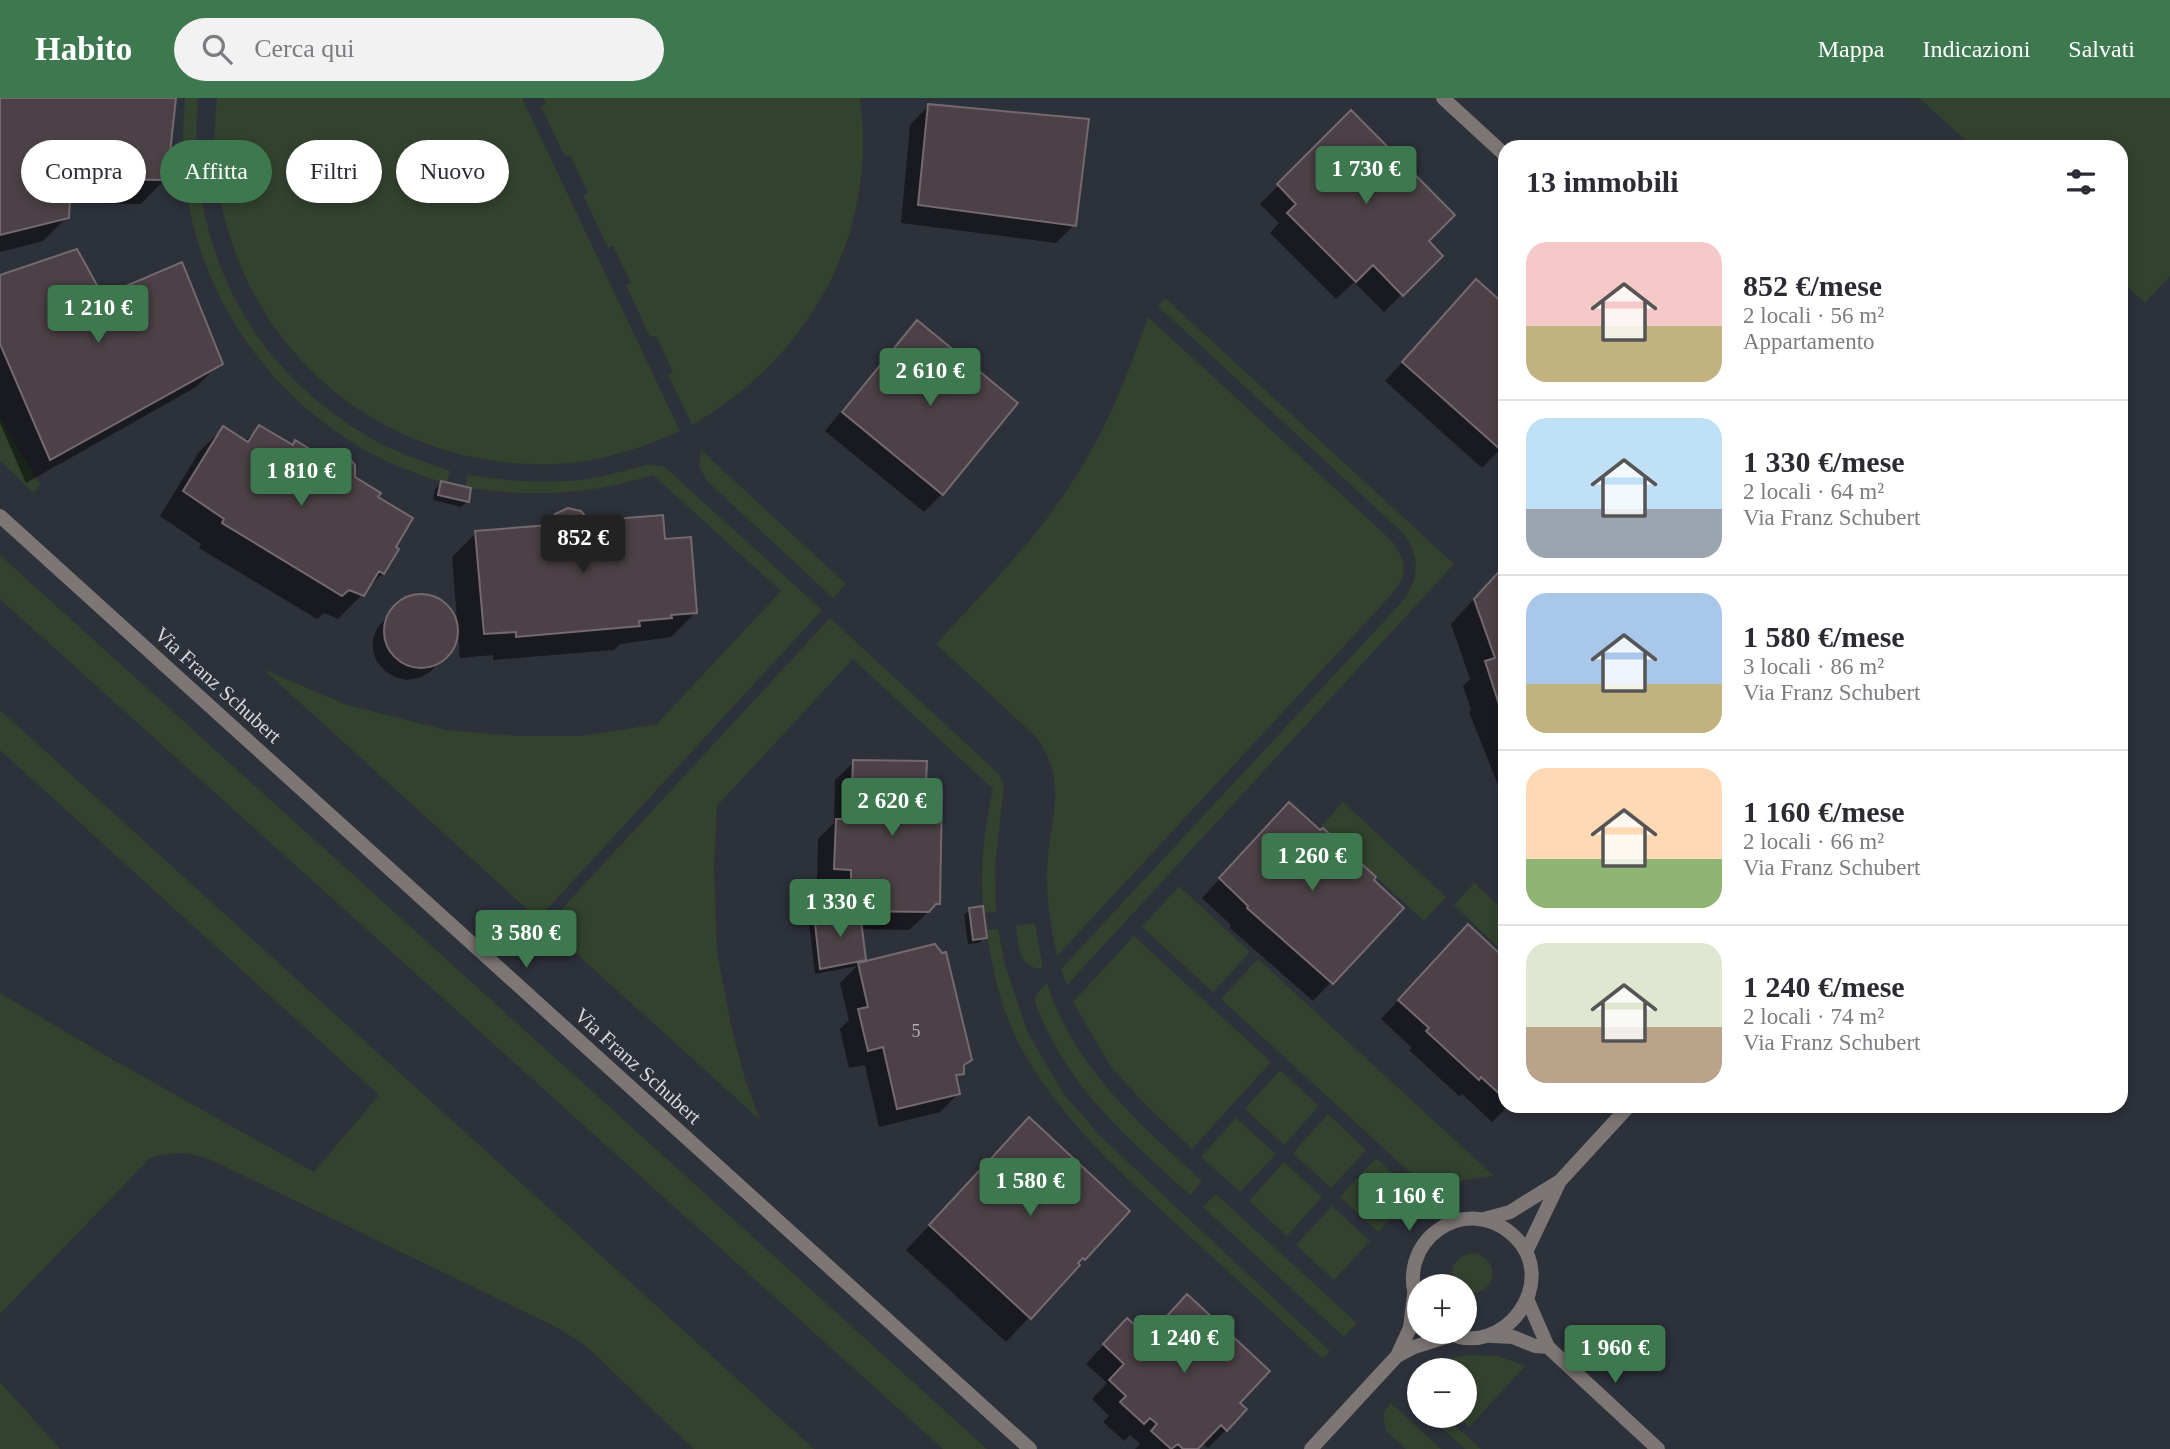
<!DOCTYPE html>
<html lang="it">
<head>
<meta charset="utf-8">
<style>
  :root { --surface:#fff; --page:#f2f2f3; --text:#2b2b33; --muted:#7c7c81; --line:#e1e1e2; --accent:#3e784f }
  body { margin:0; font-family:"Times New Roman",serif; background:var(--page); color:var(--text); height:100vh; display:flex; flex-direction:column; font-size:26px; white-space:nowrap }
  * { box-sizing:border-box; margin:0 }
  p { font-size:23px; color:var(--muted) }
  .icon { flex:none; width:38px; height:38px; fill:none; stroke:currentColor; stroke-width:2; stroke-linecap:round; stroke-linejoin:round }
  .map { position:relative; flex:1; overflow:hidden }
  .sheet { position:absolute; left:1498px; top:42px; width:630px; height:973px; display:flex; flex-direction:column; background:var(--surface); border-radius:21px; box-shadow:0 4px 10px #0003 }
  .sheet>* { flex:none }
  .banner { position:absolute; left:21px; top:42px; width:665px; height:63px; display:flex; gap:14px }
  .fabs { position:absolute; left:1407px; top:1176px; display:grid; gap:14px }
  .fabs a { display:grid; place-items:center; width:70px; height:70px; border-radius:50%; background:var(--surface); box-shadow:0 4px 10px #0003; font-size:35px }
  .price { position:absolute; translate:-50% -60px; padding:0 16px; border-radius:7px; background:var(--accent); color:#fff; font-size:23px; line-height:46px; filter:drop-shadow(0 2px 4px #0008) }
  .price::after { content:''; position:absolute; left:50%; top:42px; width:21px; height:16px; margin-left:-10px; background:inherit; clip-path:polygon(0 0,100% 0,50% 100%) }
  .price.current { background:#222; color:#fff }
  ul { padding:0; list-style:none }
  li { display:flex; align-items:center; gap:21px; height:175px; padding:0 28px }
  li+li { border-top:2px solid var(--line) }
  li span { display:grid; place-items:center; flex:none; width:196px; height:140px; border-radius:21px; color:#555 }
  li>.icon { margin-inline-start:auto }
  span .icon { width:84px; height:84px; fill:#fffc; stroke-width:1 }
  li b { font-size:30px }
  h2 { display:flex; justify-content:space-between; align-items:center; height:84px; padding:0 28px; font-size:30px }
  .chip { padding:0 24px; border-radius:32px; background:var(--surface); box-shadow:0 4px 10px #0003; font-size:24px; line-height:63px }
  .chip.current { background:var(--accent); color:#fff }
  header { display:flex; align-items:center; gap:42px; box-sizing:border-box; height:98px; padding:0 35px; background:var(--accent); color:#fff }
  header strong { font-size:33px }
  nav { display:flex; gap:38px; margin-inline-start:auto; font-size:24px }
  .search { width:490px; height:63px; background:var(--page); display:flex; align-items:center; gap:18px; box-sizing:border-box; padding:0 24px; border-radius:38px; color:var(--muted); font-size:26px }
  .map>svg:first-child { display:block }
  .green { fill:#32422e }
  .shadow { fill:#0007 }
  .building { fill:#4b4146; stroke:#74696f; stroke-width:2 }
  .lines { fill:none; stroke-linecap:round; stroke-linejoin:round }
  .street { stroke:#7c7774; stroke-width:14 }
  .labels { text-anchor:middle; dominant-baseline:central; stroke-width:7; stroke-linejoin:round; paint-order:stroke }
  .number-label { font-size:18px; fill:#b1b1b6 }
  .street-label { font-size:21px; fill:#d3d6db; stroke:#2d313a }
</style>
</head>
<body>
<header>
<strong>Habito</strong>
<div class="search"><svg class="icon" aria-label="search" viewBox="0 0 24 24"><circle cx="10" cy="10" r="6"/><path d="M15 15l6 6"/></svg>Cerca qui</div>
<nav><a>Mappa</a><a>Indicazioni</a><a>Salvati</a></nav>
</header>
<div class="map">
<svg width="2170" height="1351" viewBox="0 0 2170 1351">
  <rect width="100%" height="100%" fill="#2d313a"/>
  <!-- green -->
  <path class="green" d="M185,0H198C186,141 244,265 367,338C392,353 422,363 450,373L447,385C320,353 218,244 191,117C182,78 182,40 185,0Z
    M217,0H522L680,333C642,350 600,364 557,366C352,374 194,204 217,0Z
    M543,0H860C879,136 809,260 692,327L668,277L673,274L656,238L650,239L626,187L631,185L613,148L608,150L583,97L588,95L570,57L565,59L541,8L546,5Z
    M1919,0H2170V178L2145,205L2121,183V49H1973Z
    M1165,200L1454,466L1067,887L1061,871L1402,504C1419,482 1421,459 1404,436L1158,208Z
    M1148,219L1391,442C1406,460 1409,477 1393,495L1057,858C1051,830 1046,801 1047,772C1049,722 1070,682 1035,638L936,546C987,490 1042,436 1081,370C1110,323 1130,271 1148,219Z
    M0,320L40,387L33,394L0,363Z
    M701,352L846,486L833,500L707,383L699,368Z
    M647,367L663,368L668,372L822,512L538,821L263,571L347,607L446,632L516,638H580L614,633L657,626L781,493L653,377C591,397 529,400 465,389L468,377C511,384 556,387 599,379C615,376 631,370 647,367Z
    M0,457L987,1351H943L0,501Z
    M830,520L999,676L1004,688L995,768L996,814L984,815C979,773 984,731 993,691L853,561L717,708L714,771L717,854L731,927L745,981L760,1022L546,828Z
    M0,612L814,1351H694L587,1249L560,1231L209,1061C187,1054 172,1053 150,1060L0,1216V895L115,963L314,1074L379,997L0,652Z
    M1343,704L1446,799L1424,823L1323,730L1320,732L1319,731Z
    M1474,785L1505,813V856L1454,807Z
    M1179,788L1250,854L1213,894L1142,829Z
    M1035,825L1043,871C1018,870 1019,848 1016,828Z
    M998,831L1005,867L1027,933L1063,995L1100,1038L1330,1253L1323,1261C1273,1215 1224,1169 1174,1124C1115,1069 1056,1017 1018,944C1000,909 993,871 986,832Z
    M1134,838L1271,964L1192,1051L1146,1007L1111,969L1073,904Z
    M1258,861L1494,1078L1463,1082L1428,1091L1221,901Z
    M1047,885C1074,970 1139,1025 1202,1083L1190,1097C1127,1040 1064,985 1035,904L1036,897Z
    M1280,972L1319,1008L1284,1047L1245,1011Z
    M1328,1016L1366,1052L1331,1090L1293,1055Z
    M1236,1020L1276,1056L1240,1094L1201,1059Z
    M1376,1060L1415,1096L1378,1134L1340,1099Z
    M1284,1064L1322,1099L1287,1138L1249,1103Z
    M1216,1096L1357,1225L1344,1239L1203,1109Z
    M1332,1108L1370,1143L1334,1182L1296,1147Z
    M1476,1155C1503,1164 1495,1199 1465,1195V1188L1455,1187C1446,1169 1458,1156 1476,1155Z
    M1469,1257L1498,1258L1525,1268L1469,1329L1457,1318H1465V1272H1424L1447,1261Z
    M0,1284L60,1351H0Z
    M1391,1305L1441,1351H1406L1386,1333L1383,1315Z
    M1428,1318H1445L1481,1351H1465Z"/>
  <!-- shadow -->
  <path class="shadow" d="M0,0H174L165,81L141,106L68,105L67,119L43,143L0,154Z
    M928,8L1074,127L1056,145L901,125L910,27Z
    M1351,14L1427,143L1441,158L1384,214L1354,184L1336,201L1270,135L1279,125L1260,106Z
    M0,179L220,265L196,289L26,385L0,325Z
    M1476,183L1505,209V346L1482,370L1385,283Z
    M917,224L942,396L924,414L825,333L899,243Z
    M259,329L292,348L295,345L353,380L376,400L393,450L383,475L338,521L324,515L317,521L199,450L201,446L160,418L199,354L223,330L245,343Z
    M441,385L467,403L461,409L433,402L435,391Z
    M556,417L664,443L695,515L671,539L620,546L614,552L493,562V557L460,560L452,459L476,435L545,429Z
    M1505,467V685L1498,687L1469,614L1471,612L1463,588L1470,581L1451,526Z
    M418,498L440,503L448,510L456,530L451,552L430,574L419,580L407,582L395,579L385,573L377,564L373,553V540L378,529L398,507Z
    M854,664L924,685L938,805L909,832L860,831L864,862L860,866L937,854L944,855L970,961L955,982L958,996L940,1014L879,1029L865,967L849,970L840,931L849,922L840,885L857,868L815,876L809,824L815,818H833V789H817L818,741L834,725L835,682Z
    M1271,725L1371,782L1401,810L1313,903L1230,830L1231,827L1202,800Z
    M970,812L985,839L979,845L968,846L964,817Z
    M1450,847L1505,858V1008H1508L1492,1024L1462,996L1460,999L1409,952L1412,950L1381,921Z
    M1029,1022L1128,1113L1006,1244L906,1152Z
    M1109,1241H1147L1238,1305L1226,1332L1208,1350L1202,1344L1195,1351H1135L1140,1346L1130,1337L1124,1343L1103,1324L1109,1318L1092,1301L1107,1285L1086,1266Z"/>
  <!-- building -->
  <path class="building" d="M0,0H176L167,82L71,81L69,120L0,137Z
    M928,6L1089,21L1076,128L918,107Z
    M1351,12L1455,117L1429,143L1443,158L1403,198L1373,167L1356,184L1287,115L1296,106L1277,86Z
    M77,151L103,198L182,164L223,266L50,362L0,246V177Z
    M1476,181L1505,207V349L1502,353L1402,264Z
    M917,222L1018,305L943,397L842,314Z
    M259,327L293,347L295,342L321,358L332,353L346,356L355,367V379L381,395L378,399L413,420L396,449L399,451L384,476L379,473L364,498L349,492L342,498L222,425L224,421L183,393L223,328L248,344Z
    M441,383L471,390L469,404L438,397Z
    M568,410L581,413L589,423L663,417L665,441L691,439L697,515L671,517L672,520L639,523L640,528L516,539V534L484,536L475,433L549,427L555,416Z
    M1505,467V625L1485,563L1495,560L1474,501Z
    M384 533a37 37 0 1 1 74 0a37 37 0 1 1-74 0Z
    M853,662L927,663L926,684H933L932,686H937L936,690L939,689V693H942L940,806H936L929,814L851,813V772L834,771L836,721H851Z
    M1289,704L1320,732L1323,730L1376,779L1374,782L1404,810L1333,886L1247,810L1248,808L1219,780Z
    M983,808L987,840L973,842L969,810Z
    M851,813L860,814L866,862L820,871L814,816H851Z
    M1468,826L1499,855L1501,852L1505,856V1001L1481,979L1479,982L1426,933L1429,930L1398,902Z
    M935,846L942,855L946,854L972,962L964,967V976L956,977L960,996L897,1011L883,949L868,953L858,911L868,909L858,865Z
    M1029,1019L1130,1113L1085,1162L1083,1160L1078,1165L1080,1167L1031,1221L929,1127L979,1073L983,1077L991,1068L987,1065Z
    M1187,1196L1270,1273L1240,1305L1247,1311L1227,1333L1221,1327L1198,1351H1183L1178,1346L1171,1351L1151,1333L1157,1326L1150,1320L1144,1326L1120,1304L1126,1298L1109,1282L1124,1266L1103,1246L1127,1220L1148,1239Z"/>
  <g class="lines">
    <!-- street -->
    <path class="street" d="M1443,0L1505,57
      M0,418L1030,1351
      M1484,1121L1510,1114L1560,1083L1629,1008
      M1526,1154L1558,1087
      M1528,1203L1548,1249L1658,1351
      M1419,1208C1391,1145 1466,1091 1515,1139C1561,1184 1503,1263 1446,1234
      M1492,1238L1513,1239L1535,1248L1548,1249
      M1397,1258L1414,1249L1452,1237
      M1311,1351L1397,1258L1410,1230L1414,1197"/>
  </g>
  <g class="labels">
    <!-- number labels -->
    <g class="number-label">
      <text x="916" y="933">5</text>
    </g>
    <!-- street labels -->
    <g class="street-label">
      <text transform="translate(218 587) rotate(42)">Via Franz Schubert</text>
      <text transform="translate(638 968) rotate(42)">Via Franz Schubert</text>
    </g>
  </g>
</svg>
<div class="fabs">
<a>+</a>
<a>−</a>
</div>
<b class="price" style="left:1366px;top:108px">1 730 €</b>
<b class="price" style="left:98px;top:247px">1 210 €</b>
<b class="price" style="left:930px;top:310px">2 610 €</b>
<b class="price" style="left:301px;top:410px">1 810 €</b>
<b class="price current" style="left:583px;top:477px">852 €</b>
<b class="price" style="left:892px;top:740px">2 620 €</b>
<b class="price" style="left:1312px;top:795px">1 260 €</b>
<b class="price" style="left:840px;top:841px">1 330 €</b>
<b class="price" style="left:526px;top:872px">3 580 €</b>
<b class="price" style="left:1030px;top:1120px">1 580 €</b>
<b class="price" style="left:1409px;top:1135px">1 160 €</b>
<b class="price" style="left:1184px;top:1277px">1 240 €</b>
<b class="price" style="left:1615px;top:1287px">1 960 €</b>
<div class="banner">
<a class="chip">Compra</a>
<a class="chip current">Affitta</a>
<a class="chip">Filtri</a>
<a class="chip">Nuovo</a>
</div>
<section class="sheet">
<h2>13 immobili<svg class="icon" aria-label="filters" viewBox="0 0 24 24"><path d="M4 7h16M4 17h16"/><circle cx="9" cy="7" r="2"/><circle cx="15" cy="17" r="2"/></svg></h2>
<ul>
<li><span style="background:linear-gradient(#f6c9c9 60%,#c2b280 0)"><svg class="icon" aria-label="home" viewBox="0 0 24 24"><path d="M3 11l9-7 9 7M6 9v11h12V9"/></svg></span><div><b>852 €/mese</b><p>2 locali · 56 m²</p><p>Appartamento</p></div></li>
<li><span style="background:linear-gradient(#bfe0f5 65%,#9aa5b1 0)"><svg class="icon" aria-label="home" viewBox="0 0 24 24"><path d="M3 11l9-7 9 7M6 9v11h12V9"/></svg></span><div><b>1 330 €/mese</b><p>2 locali · 64 m²</p><p>Via Franz Schubert</p></div></li>
<li><span style="background:linear-gradient(#a9c7e8 65%,#c2b280 0)"><svg class="icon" aria-label="home" viewBox="0 0 24 24"><path d="M3 11l9-7 9 7M6 9v11h12V9"/></svg></span><div><b>1 580 €/mese</b><p>3 locali · 86 m²</p><p>Via Franz Schubert</p></div></li>
<li><span style="background:linear-gradient(#ffd9b3 65%,#8fb573 0)"><svg class="icon" aria-label="home" viewBox="0 0 24 24"><path d="M3 11l9-7 9 7M6 9v11h12V9"/></svg></span><div><b>1 160 €/mese</b><p>2 locali · 66 m²</p><p>Via Franz Schubert</p></div></li>
<li><span style="background:linear-gradient(#dfe7d0 60%,#b9a48a 0)"><svg class="icon" aria-label="home" viewBox="0 0 24 24"><path d="M3 11l9-7 9 7M6 9v11h12V9"/></svg></span><div><b>1 240 €/mese</b><p>2 locali · 74 m²</p><p>Via Franz Schubert</p></div></li>
</ul>
</section>
</div>
</body>
</html>
